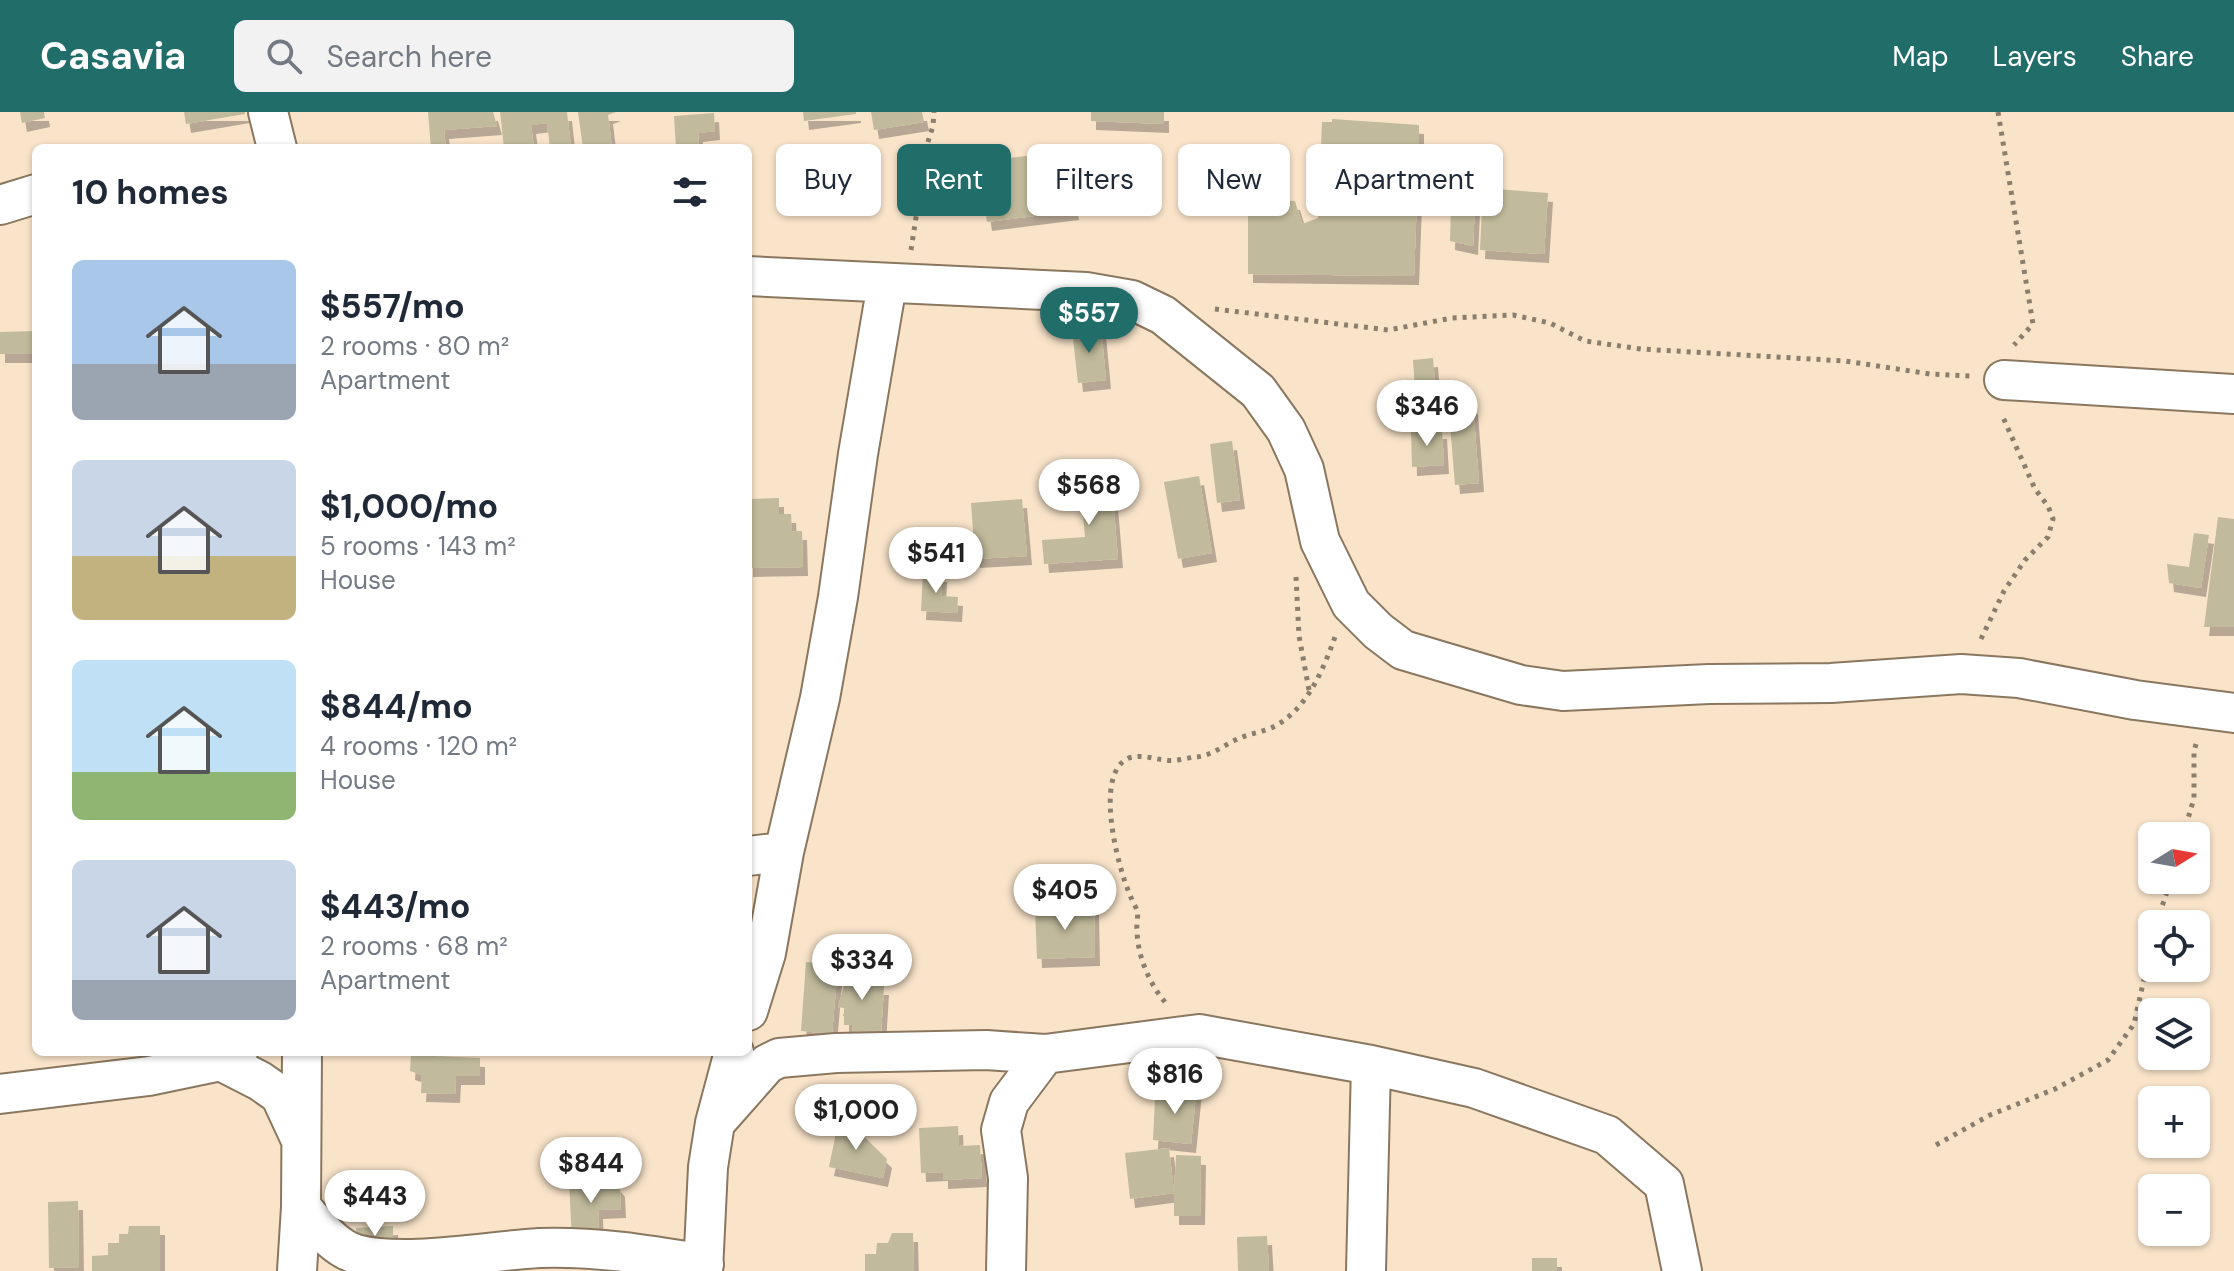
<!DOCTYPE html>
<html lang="en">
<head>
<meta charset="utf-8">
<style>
  :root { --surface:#fff; --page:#f2f2f3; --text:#1f2937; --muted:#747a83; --accent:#216d6a }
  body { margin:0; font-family:"DM Sans",sans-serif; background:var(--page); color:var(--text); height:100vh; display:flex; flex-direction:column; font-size:30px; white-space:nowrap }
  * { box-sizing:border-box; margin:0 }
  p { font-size:26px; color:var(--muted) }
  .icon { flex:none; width:44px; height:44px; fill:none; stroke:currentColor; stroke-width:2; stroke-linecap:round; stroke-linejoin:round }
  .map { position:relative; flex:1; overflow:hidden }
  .panel { position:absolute; left:32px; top:32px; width:720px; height:912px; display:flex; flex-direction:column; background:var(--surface); border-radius:12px; box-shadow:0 2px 6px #0004 }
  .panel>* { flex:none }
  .top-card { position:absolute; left:776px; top:32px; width:760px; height:72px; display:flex; gap:16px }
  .needle { width:52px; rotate:79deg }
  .fabs { position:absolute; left:2138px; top:710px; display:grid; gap:16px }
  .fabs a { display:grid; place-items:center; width:72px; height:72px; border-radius:12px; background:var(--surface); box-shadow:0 2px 6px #0004; font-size:40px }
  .price { position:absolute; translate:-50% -68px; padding:0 18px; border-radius:28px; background:#fff; color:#222; font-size:26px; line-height:52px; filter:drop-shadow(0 2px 4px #0008) }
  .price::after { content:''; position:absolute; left:50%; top:48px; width:24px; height:18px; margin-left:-12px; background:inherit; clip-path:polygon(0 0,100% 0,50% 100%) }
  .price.current { background:var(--accent); color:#fff }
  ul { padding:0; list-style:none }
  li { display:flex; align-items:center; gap:24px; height:200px; padding:0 40px }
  li span { display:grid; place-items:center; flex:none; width:224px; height:160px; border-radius:12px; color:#555 }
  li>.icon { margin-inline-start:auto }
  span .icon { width:96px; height:96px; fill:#fffc; stroke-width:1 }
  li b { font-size:34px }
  h2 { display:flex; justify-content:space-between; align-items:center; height:96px; padding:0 40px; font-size:34px }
  .chip { padding:0 28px; border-radius:12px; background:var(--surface); box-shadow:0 2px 6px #0004; font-size:28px; line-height:72px }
  .chip.current { background:var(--accent); color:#fff }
  header { display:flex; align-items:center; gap:48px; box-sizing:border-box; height:112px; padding:0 40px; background:var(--accent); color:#fff }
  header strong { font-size:38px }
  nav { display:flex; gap:44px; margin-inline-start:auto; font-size:28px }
  .search { width:560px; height:72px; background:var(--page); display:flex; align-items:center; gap:20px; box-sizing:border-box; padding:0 28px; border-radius:12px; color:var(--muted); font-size:30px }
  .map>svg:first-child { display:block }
  .building { fill:#c1ba9c; filter:url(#shadow) }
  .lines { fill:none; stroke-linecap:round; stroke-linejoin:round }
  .minor-casing { stroke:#8a775f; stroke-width:42 }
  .path { stroke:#8c7e6c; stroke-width:5; stroke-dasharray:4 6; stroke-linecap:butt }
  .minor { stroke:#fff; stroke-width:38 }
</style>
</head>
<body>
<header>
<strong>Casavia</strong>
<div class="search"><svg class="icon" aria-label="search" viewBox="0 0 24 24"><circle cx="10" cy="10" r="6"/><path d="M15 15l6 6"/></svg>Search here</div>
<nav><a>Map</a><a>Layers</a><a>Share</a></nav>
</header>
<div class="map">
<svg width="2234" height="1159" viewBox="0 0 2234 1159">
  <defs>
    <filter id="shadow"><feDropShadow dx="5" dy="9" stdDeviation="0" flood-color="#0004"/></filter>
  </defs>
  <rect width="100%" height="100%" fill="#f9e4ca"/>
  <!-- building -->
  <path class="building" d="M20,0H44L45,6L22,11Z
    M184,0H245V2L186,12Z
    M428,0H493L497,14L444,18L446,36H431Z
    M500,0H567L571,36H550L547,11L531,13L534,36H504Z
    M578,0H616L608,3L612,36H583Z
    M803,0H856V2L804,9Z
    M871,0H922L924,10L874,18Z
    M1091,0H1164V12L1091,9Z
    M714,1L715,19L698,21L699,36H676L674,4Z
    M1332,7L1419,13V85H1417L1414,164L1248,162V88L1295,89L1302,112L1318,106L1322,10H1332Z
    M1066,39L1074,99L987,110L978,50Z
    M1483,76L1548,81L1544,142L1480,138Z
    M1451,92L1475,93L1473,134L1450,129Z
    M1101,215L1106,268L1078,271L1072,218Z
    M36,219V242H0V220Z
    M1433,246L1437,297L1391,300L1390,279L1415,278L1413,248Z
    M1473,293L1479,371L1455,373L1450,312L1438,301L1448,295Z
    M1442,318L1444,353L1412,355L1411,319Z
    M1232,329L1240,388L1217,391L1210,332Z
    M1111,363L1118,447L1044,452L1042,428L1085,425L1080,365Z
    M1199,364L1212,441L1178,447L1164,370Z
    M779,386V402H791L792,419H802L803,455L748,456V387Z
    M1022,387L1027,444L975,447L971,391Z
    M2218,405L2234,407V515H2204Z
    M2194,421L2209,423L2201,476L2169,471L2167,452L2189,455Z
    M923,460L942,461L941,484L958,485L957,501L921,499Z
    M1094,794L1095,845L1037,847L1035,795Z
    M806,850L838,853L832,922L801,919Z
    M844,854H868L870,874H884L881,922L852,923L853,913H844V896L838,895L846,867Z
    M411,943L480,946V964H456L455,982L421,981L422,963L410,959Z
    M1197,973L1191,1032L1153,1028L1155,986Z
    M840,1001L887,1047L883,1066L829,1055Z
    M958,1014L959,1034L980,1033L982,1066L943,1068V1060L921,1061L919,1016Z
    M1169,1036L1174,1081L1176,1043L1201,1044L1200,1104H1174V1081L1130,1087L1125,1041Z
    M612,1066L620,1076L621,1097L598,1098L599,1126L572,1128L569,1069Z
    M78,1089L79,1155L49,1156L48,1090Z
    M129,1114H160V1159H92V1144L108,1143V1131H119V1122H128Z
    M393,1114V1136L357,1138L356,1116Z
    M892,1121H913L914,1159H865V1142H876L877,1131H888Z
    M1267,1124L1269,1159H1238L1237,1125Z
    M1532,1146H1557V1159H1532Z"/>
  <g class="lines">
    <defs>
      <path id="minor" d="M268,0L277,36
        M0,93L36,82
        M748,164L1086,180L1132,188L1163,203L1258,279L1286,318L1304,357L1320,429L1351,492L1378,519L1403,538L1521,573L1563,579L1709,572L1831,571L1961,562L2019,566L2135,588L2234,601
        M2004,268L2234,282
        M748,744L784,740
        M748,899L766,841L784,740L820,586L838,485L858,342L887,172
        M221,949L260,969L280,983L299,1024
        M0,982L149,964L221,949L238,940
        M715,1011L767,952L779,946L836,941L986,938L1045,942L1199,922L1371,953L1474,976L1607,1023L1664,1072L1682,1159
        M301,1095C316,1111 334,1136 356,1142C405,1155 487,1139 539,1136C595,1134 649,1143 704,1152
        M297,1159L301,1095L302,940
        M703,1159L708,1055L715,1011L734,940
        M1006,1159L1008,1066L1001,1018L1009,990L1045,942
        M1366,1159L1371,953"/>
    </defs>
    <!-- minor casing -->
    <use href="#minor" class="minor-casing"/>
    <!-- path -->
    <path class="path" d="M1998,0L2033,212L2014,233
      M911,138L917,99L918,61L933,14L934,0
      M1215,197L1388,218L1452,206L1513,203L1550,211L1585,229L1641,237L1845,249L1930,262L1971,264
      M1296,465L1299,524L1309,578
      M1981,527L2004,479L2025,448L2048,425L2053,407L2048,394L2035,377L2002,303
      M2183,724L2194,686V639L2196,632
      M2156,812L2171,768
      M1165,890C1149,871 1137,843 1137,817C1136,809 1140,802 1135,794C1120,767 1091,661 1129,646C1142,642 1153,647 1165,648C1174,650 1186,646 1196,645C1212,644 1225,632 1240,626C1251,621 1264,620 1275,614C1307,597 1323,558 1335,525
      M1936,1033L1990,1003L2055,977L2108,948L2134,912L2152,831"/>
    <!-- minor -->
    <use href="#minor" class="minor"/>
  </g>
</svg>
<div class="fabs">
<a><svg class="needle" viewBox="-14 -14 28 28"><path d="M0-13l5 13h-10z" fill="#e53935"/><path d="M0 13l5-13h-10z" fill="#747a83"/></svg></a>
<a><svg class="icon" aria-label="locate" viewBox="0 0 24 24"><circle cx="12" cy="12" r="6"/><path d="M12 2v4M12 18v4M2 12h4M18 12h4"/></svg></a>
<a><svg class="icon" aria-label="layers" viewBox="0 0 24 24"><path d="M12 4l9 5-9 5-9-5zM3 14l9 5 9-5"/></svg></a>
<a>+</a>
<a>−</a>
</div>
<b class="price current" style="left:1089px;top:243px">$557</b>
<b class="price" style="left:1427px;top:336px">$346</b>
<b class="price" style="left:1089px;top:415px">$568</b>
<b class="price" style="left:936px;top:483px">$541</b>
<b class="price" style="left:1065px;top:820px">$405</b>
<b class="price" style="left:862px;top:890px">$334</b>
<b class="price" style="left:1175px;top:1004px">$816</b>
<b class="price" style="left:856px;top:1040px">$1,000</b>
<b class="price" style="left:591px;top:1093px">$844</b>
<b class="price" style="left:375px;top:1126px">$443</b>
<div class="top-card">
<a class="chip">Buy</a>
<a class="chip current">Rent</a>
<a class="chip">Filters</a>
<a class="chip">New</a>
<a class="chip">Apartment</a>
</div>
<section class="panel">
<h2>10 homes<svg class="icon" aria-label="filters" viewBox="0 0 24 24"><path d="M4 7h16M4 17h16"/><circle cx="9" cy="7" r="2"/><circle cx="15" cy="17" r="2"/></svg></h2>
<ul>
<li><span style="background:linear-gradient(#a9c7e8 65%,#9aa5b1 0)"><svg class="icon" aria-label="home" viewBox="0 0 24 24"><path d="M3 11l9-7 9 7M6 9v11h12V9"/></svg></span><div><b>$557/mo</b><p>2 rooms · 80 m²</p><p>Apartment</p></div></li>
<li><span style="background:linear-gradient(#c9d6e8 60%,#c2b280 0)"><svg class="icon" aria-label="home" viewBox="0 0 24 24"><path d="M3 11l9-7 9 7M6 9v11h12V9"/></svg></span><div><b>$1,000/mo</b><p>5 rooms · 143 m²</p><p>House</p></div></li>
<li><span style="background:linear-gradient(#bfe0f5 70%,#8fb573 0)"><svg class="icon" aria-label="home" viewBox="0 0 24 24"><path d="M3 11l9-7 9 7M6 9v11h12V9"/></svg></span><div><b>$844/mo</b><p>4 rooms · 120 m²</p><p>House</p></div></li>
<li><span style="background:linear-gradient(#c9d6e8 75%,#9aa5b1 0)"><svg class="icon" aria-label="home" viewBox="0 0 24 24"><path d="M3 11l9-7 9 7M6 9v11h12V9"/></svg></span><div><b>$443/mo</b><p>2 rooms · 68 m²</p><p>Apartment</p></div></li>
</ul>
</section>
</div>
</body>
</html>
